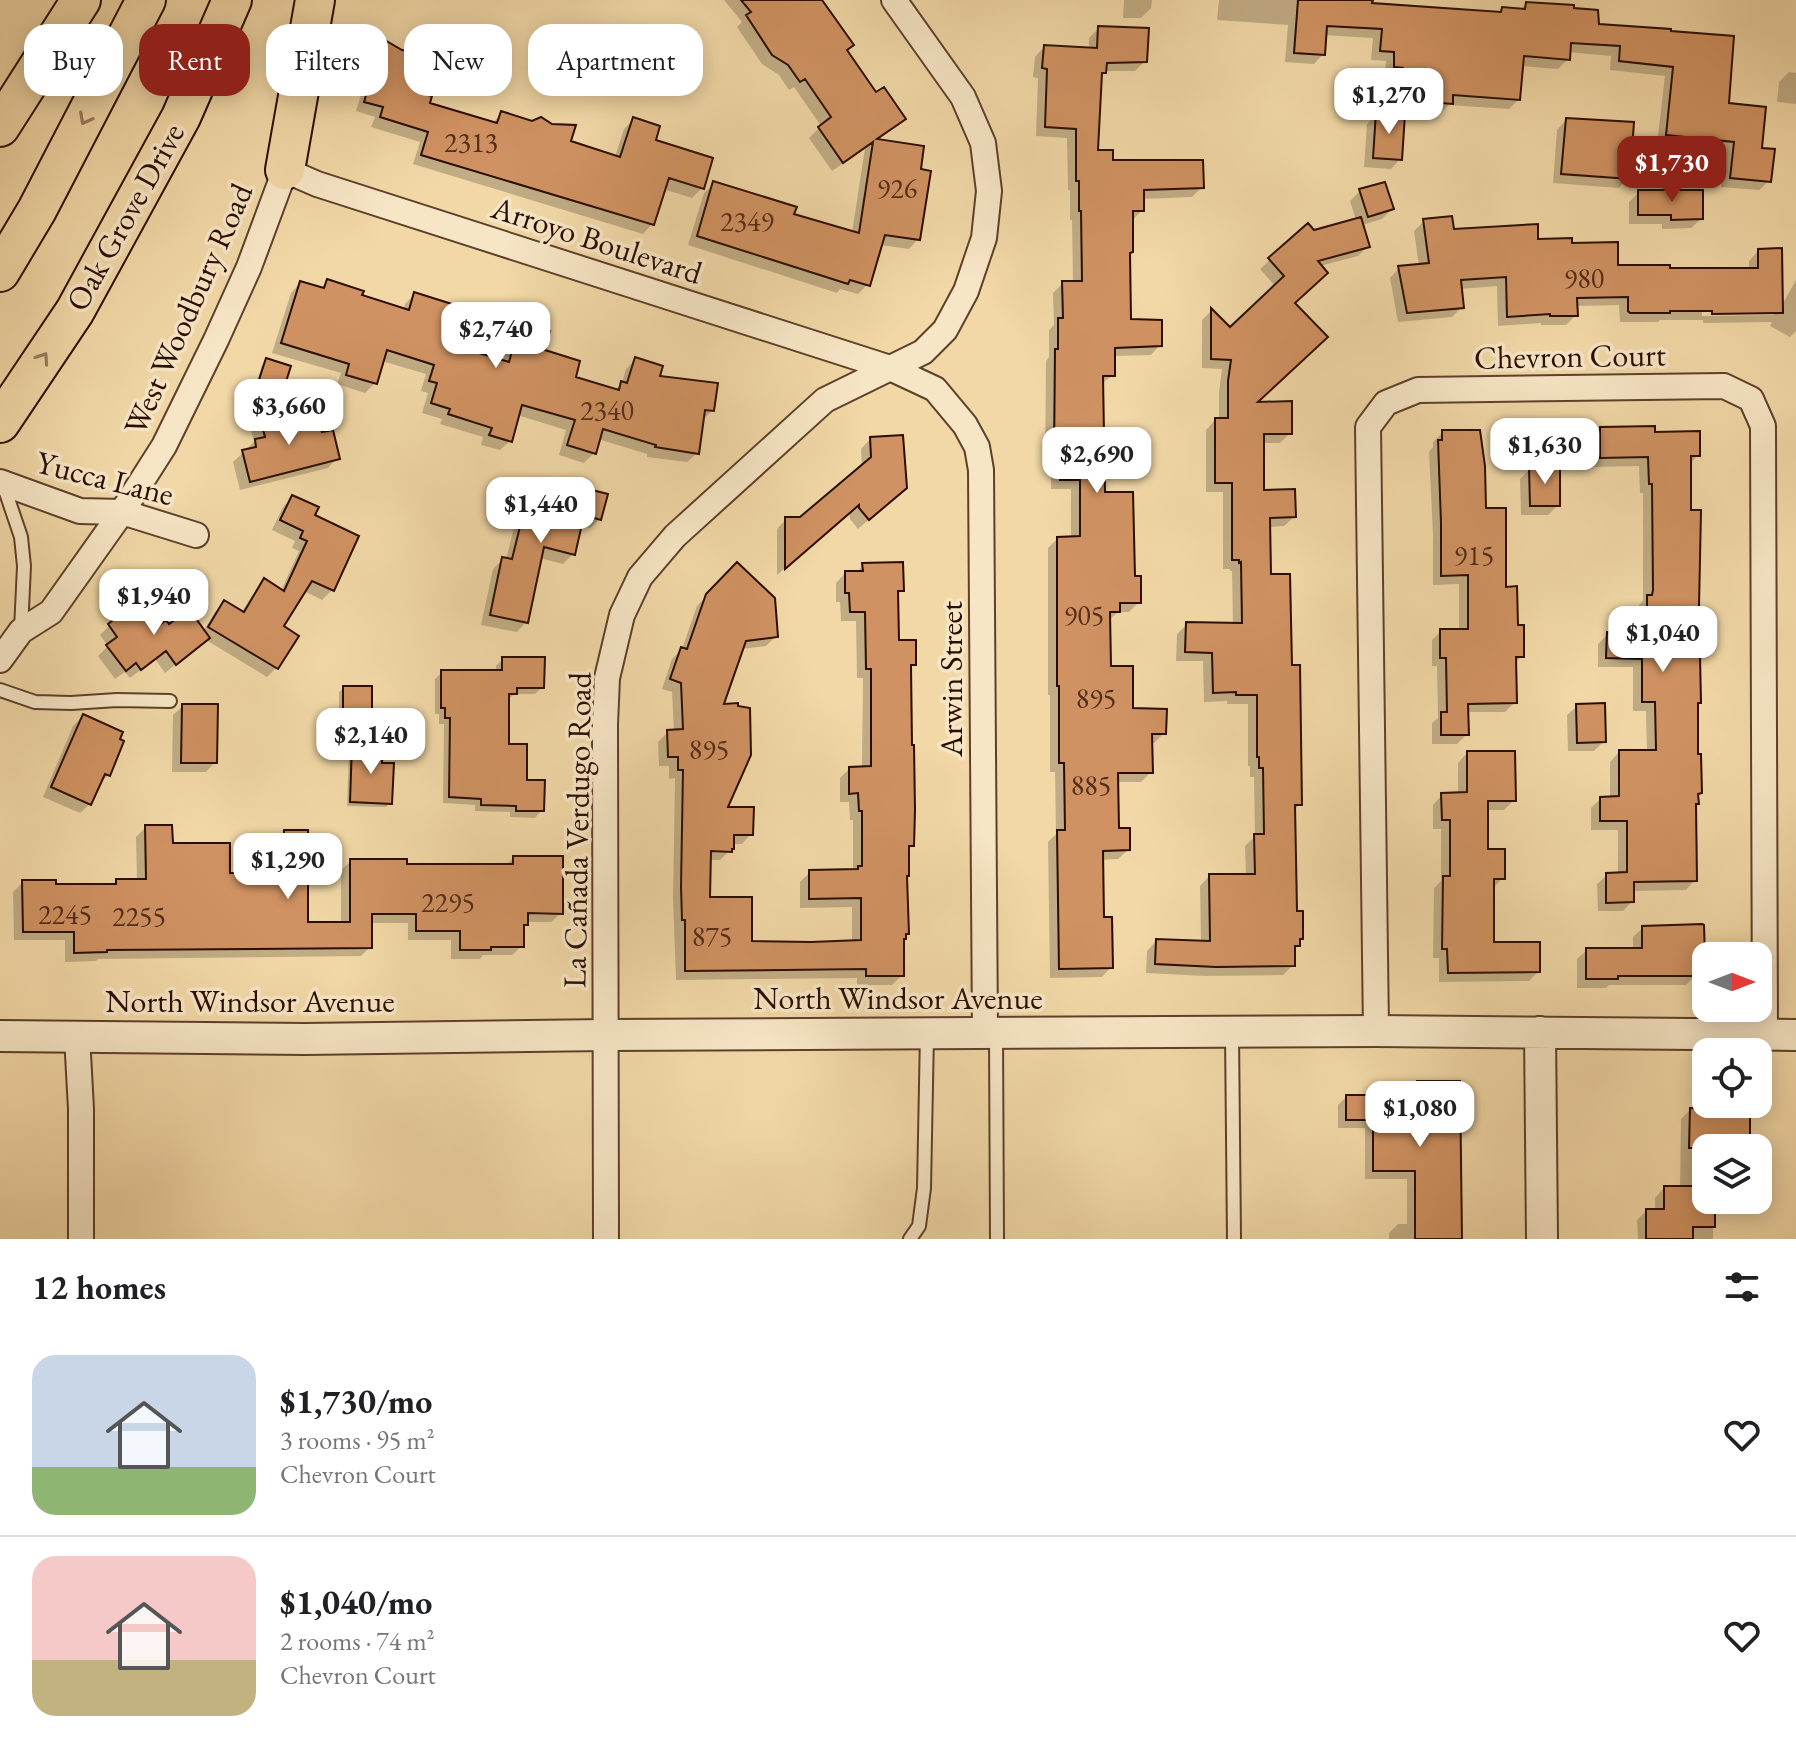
<!DOCTYPE html>
<html lang="en">
<head>
<meta charset="utf-8">
<style>
  :root { --surface:#fff; --page:#f2f2f2; --text:#202124; --muted:#757577; --line:#e0e0e0; --accent:#8f2418 }
  body { margin:0; font-family:"EB Garamond",serif; background:var(--page); color:var(--text); height:100vh; display:flex; flex-direction:column; font-size:30px; white-space:nowrap }
  * { box-sizing:border-box; margin:0 }
  p { font-size:26px; color:var(--muted) }
  .icon { flex:none; width:44px; height:44px; fill:none; stroke:currentColor; stroke-width:2; stroke-linecap:round; stroke-linejoin:round }
  .map { position:relative; height:1239px; overflow:hidden }
  .side { display:flex; flex-direction:column; background:var(--surface); flex:1 }
  .side>* { flex:none }
  .top-card { position:absolute; left:24px; top:24px; width:800px; height:72px; display:flex; gap:16px }
  .needle { width:52px; rotate:90deg }
  .tools { position:absolute; left:1692px; top:942px; display:grid; gap:16px }
  .tools a { display:grid; place-items:center; width:80px; height:80px; border-radius:16px; background:var(--surface); box-shadow:0 4px 20px #0003; font-size:40px }
  .price { position:absolute; translate:-50% -68px; padding:0 18px; border-radius:16px; background:#fff; color:#222; font-size:26px; line-height:52px; filter:drop-shadow(0 2px 4px #0008) }
  .price::after { content:''; position:absolute; left:50%; top:48px; width:24px; height:18px; margin-left:-12px; background:inherit; clip-path:polygon(0 0,100% 0,50% 100%) }
  .price.current { background:var(--accent); color:#fff }
  ul { padding:0; list-style:none }
  li { display:flex; align-items:center; gap:24px; height:200px; padding:0 32px }
  li+li { border-top:2px solid var(--line) }
  li span { display:grid; place-items:center; flex:none; width:224px; height:160px; border-radius:24px; color:#555 }
  li>.icon { margin-inline-start:auto }
  span .icon { width:96px; height:96px; fill:#fffc; stroke-width:1 }
  li b { font-size:34px }
  h2 { display:flex; justify-content:space-between; align-items:center; height:96px; padding:0 32px; font-size:34px }
  .tag { padding:0 28px; border-radius:24px; background:var(--surface); box-shadow:0 4px 20px #0003; font-size:28px; line-height:72px }
  .tag.current { background:var(--accent); color:#fff }
  .map>svg:first-child { display:block }
  .shadow { fill:#0003; fill-rule:evenodd }
  .building { fill:#d09262; stroke:#2b0d00; stroke-width:2 }
  .lines { fill:none; stroke-linecap:round; stroke-linejoin:round }
  .service-casing { stroke:#5d402a; stroke-width:16 }
  .minor-casing { stroke:#5d402a; stroke-width:28 }
  .tertiary-casing { stroke:#5d402a; stroke-width:34 }
  .primary-casing { stroke:#2b0d00; stroke-width:42 }
  .service { stroke:#f7e6c6; stroke-width:12 }
  .minor { stroke:#f7e6c6; stroke-width:24 }
  .tertiary { stroke:#f7e6c6; stroke-width:30 }
  .primary { stroke:#f2d8a7; stroke-width:38 }
  .oneway { stroke:#987d5c }
  .labels { text-anchor:middle; dominant-baseline:central; stroke-width:7; stroke-linejoin:round; paint-order:stroke }
  .number-label { font-size:28px; fill:#542e18 }
  .street-label { font-size:32px; fill:#2b0d00; stroke:#f7e6c6 }
</style>
</head>
<body>
<div class="map">
<svg width="1796" height="1239" viewBox="0 0 1796 1239">
  <rect width="100%" height="100%" fill="#f2d8a7"/>
  <filter id="stains"><feTurbulence type="fractalNoise" baseFrequency=".0025" numOctaves="4"/><feColorMatrix values="0 0 0 0 .2 0 0 0 0 .09 0 0 0 0 .02 0 0 0 .5 -.17"/></filter>
  <radialGradient id="worn" r=".72"><stop offset=".6" stop-color="#630" stop-opacity="0"/><stop offset="1" stop-color="#630" stop-opacity=".3"/></radialGradient>
  <!-- shadow -->
  <path class="shadow" d="M724,0H821L845,50L876,95L903,118L894,128L876,141L918,239L909,249L880,245L868,284L858,294L840,289L837,293L688,245L704,193L714,184L792,215L852,233L865,148L832,171L809,138L821,126L794,87L789,90L779,75L762,64L737,27L742,22Z
    M1124,0H1152L1151,8L1141,18H1123Z
    M1219,0H1371L1370,5L1498,14L1503,9L1520,10L1526,4L1597,26L1669,31L1760,150L1769,181L1759,190L1721,187L1725,151L1657,144L1665,76L1610,70L1611,56L1568,52V59L1558,69L1521,66L1519,99L1509,109L1449,105L1441,112L1392,109L1394,77L1385,76L1386,61L1371,60L1373,38L1324,35L1323,54L1314,64L1285,62L1288,25L1217,20Z
    M1099,28L1145,61L1135,71H1105L1099,77L1096,152L1111,162L1202,187L1192,197L1142,199V210L1133,220L1128,254L1130,321L1160,345L1151,355L1113,356V375L1101,384L1103,494L1133,578L1139,602L1129,612H1118L1108,621L1109,668L1131,710L1164,733L1154,743H1150L1151,772L1141,782H1117L1118,830L1128,850L1118,859L1101,860L1102,919L1111,967L1102,977L1050,978L1048,842L1056,834L1055,772H1050V695H1048V548L1057,539L1071,538V489H1051V464H1045L1046,361L1049,357V330L1054,325L1053,293L1063,283H1073L1072,220H1070V190H1068L1067,138L1036,136L1038,78L1033,77L1035,57L1044,47L1089,50V38Z
    M383,42L425,96L428,104L492,123L502,114L568,142L615,157L624,129L633,120L702,188L692,198L663,189L652,224L643,234L413,164L420,142L371,127L375,117L356,111L374,51Z
    M1789,72L1796,73V104L1777,102L1779,82Z
    M1377,114L1400,159L1391,169L1364,167L1367,124Z
    M1566,120L1628,178L1619,188L1553,183L1557,130Z
    M1360,191L1392,209L1382,219L1362,225L1368,246L1358,256L1320,266L1293,303L1254,404L1290,433L1280,443H1262V492L1294,517L1284,526L1268,527L1269,576L1290,667L1300,804L1293,811L1295,913L1301,938L1298,941V945L1293,951V965L1283,975L1205,976L1146,973L1147,951L1156,941L1201,942L1200,886L1209,876H1246L1245,846L1255,836L1254,777H1250V766H1248V704H1227V701L1204,702L1203,661H1176L1177,634L1187,624L1233,625L1232,571H1230V569H1223V492H1206V430L1215,420H1219V392L1222,369L1202,368V320L1211,311L1230,329L1276,287L1260,269L1307,226L1313,232L1356,220L1350,201Z
    M1639,192L1701,219L1691,228L1662,229V224H1629V202Z
    M1424,221L1452,232L1570,245L1616,267L1668,271L1749,270V261L1758,251L1781,307L1796,280V331L1790,337L1770,326L1772,322L1703,323V320H1660L1658,322H1620L1619,305L1575,306L1576,315L1566,325H1541V323L1498,326L1497,286L1460,289L1462,307L1452,317L1398,322L1390,278L1399,268L1419,266L1414,231ZM1774,311V315L1702,316V312Z
    M327,282L360,297L404,310L405,304L415,294L464,350L503,362L511,334L521,324L542,351L573,378L614,391L622,383L626,369L636,359L657,378L712,411L701,421L697,453L687,462L647,457V454L598,439L594,453L584,463L559,455L566,430L517,415L510,441L500,450L481,445L483,437L440,424L442,419L422,413L428,393L421,391L426,374L382,361L375,383L365,393L337,384L341,373L272,353L291,293L300,283L320,289Z
    M267,360L281,393L276,397L254,391L262,365Z
    M261,419L321,434L337,458L328,468L240,490L233,462L254,442L251,429Z
    M1600,429L1653,434L1698,455L1689,465V512L1697,607L1699,702L1696,706V756L1700,792L1696,796L1694,805L1695,880L1686,890L1632,891V901L1623,911H1598L1597,884L1607,875H1618V830H1591V808L1600,799H1610V762L1619,752H1647L1646,711H1633V667H1598V644L1608,634L1638,635V606L1643,601V493H1640L1639,466L1591,467V439Z
    M1443,432L1484,510L1516,627L1522,656L1514,664L1515,702L1505,712H1467V734L1457,744H1432V723L1438,718L1437,666H1432V640L1441,631H1459V584L1433,585V534L1429,452L1433,447V442Z
    M870,439L895,497L858,529L850,519L849,512L777,575V529L786,519H801L862,468L861,449Z
    M1530,469L1558,505L1548,515H1521L1520,479Z
    M530,488L572,498L581,489L600,519L590,528L579,526L573,554L563,564L540,558L526,622L517,632L481,625L493,569L503,559L506,560L521,498Z
    M292,497L312,516L332,590L322,600L304,591L282,627L276,668L267,677L206,640L165,673L155,659L130,678L125,672L115,679L98,656L108,646L100,635L109,626L203,632L215,612L225,603L241,613L255,591L265,581L281,591L299,551L292,548L295,541L272,530L283,507Z
    M737,565L776,636L766,646L741,649L721,706L725,809L751,834L742,844H732V848L720,860H709L708,899L750,943L852,942V907L800,908V882L810,872L853,871V820H850L849,802H840V778L850,768H862L863,678H857L856,621H841L840,602H836V583L845,573H856L863,565L902,590L896,596L897,642L914,664L909,668L912,846L907,851V933L902,941V975L892,985H857V978L676,980L673,898L675,778L669,779V766H659L658,742L668,732H674L672,692L662,689L672,659L682,649L697,606Z
    M503,659L542,687L535,694H514L507,701V746L525,782L542,810L535,818L510,817V812L475,811V805L443,803L444,724H439V714H435V679L442,672H496V666Z
    M344,688L370,738L362,746L380,765L390,803L386,807L347,806L349,750L357,743H339V692Z
    M183,706L215,762L206,772H172L173,715Z
    M1577,706L1604,741L1594,751H1568L1567,715Z
    M83,716L108,775L99,784L90,804L80,813L43,797L73,726Z
    M1467,753L1514,800L1504,810H1486V851L1503,878L1492,889V944L1538,972L1529,981L1439,982V958H1433L1434,888L1441,881V829H1433V805L1442,795H1458V763Z
    M146,827L171,845L228,875H275V841L285,832L306,924H341V870L351,861L405,866H505L513,858L561,913L551,922H526L522,928V946L512,955H483L480,959H451V940H408V923H370V947L361,956L98,959L96,961L65,962V940H14L13,892L23,882L54,886H112L116,881H137L136,837Z
    M1643,928L1703,955L1696,962V975L1686,985H1609L1606,988H1577V959L1587,950H1633V937Z
    M1418,1083L1460,1239H1389V1233L1398,1224H1407V1179H1365V1128H1338V1105L1346,1097L1409,1094Z
    M1690,1110L1748,1136L1739,1145H1728V1148H1706V1200H1721L1713,1209V1239H1638L1637,1220L1646,1211H1655V1198L1664,1188H1680L1681,1119Z"/>
  <!-- building -->
  <path class="building" d="M741,0H822L854,45L847,50L876,92L884,87L906,119L877,139L924,146L921,169L931,171L920,240L885,235L870,286L850,280L848,284L697,236L713,181L797,207L794,214L859,233L873,142L843,163L818,127L831,117L805,79L800,82L788,65L772,55L746,15L751,12Z
    M1298,0H1373L1372,3L1501,12L1502,7L1525,9L1526,2L1574,5V8L1598,10L1599,24L1671,29V31L1734,36L1729,103L1766,107L1762,148L1775,149L1771,182L1730,178L1734,142L1666,135L1673,67L1619,61L1620,46L1571,43L1570,60L1524,56L1520,100L1453,95V104L1401,100L1403,68L1394,67V52L1380,51L1382,29L1327,26L1325,55L1294,53Z
    M1098,26L1149,28L1147,62L1107,63L1106,73H1102L1098,150H1113V160H1203L1204,188L1144,190V211H1133V252L1130,253L1131,319L1162,320V346L1115,348V376H1103L1105,492H1133L1135,576H1141V603H1120V612H1110L1111,666H1133V708L1167,709L1166,734H1152L1153,773H1118L1119,828H1130V850L1103,851L1104,917H1112L1113,968L1059,969L1057,830H1065L1064,763H1059V686H1057V537L1080,536V480H1060V455H1054L1055,349H1058V318H1063L1062,281H1082L1081,211H1079V181H1076V129L1045,127L1047,69L1042,68L1044,45L1097,48Z
    M383,39L402,50L417,52L422,65L436,70L428,95L432,96L430,103L497,123L501,111L532,121L541,117L552,124L576,125L571,141L620,157L633,117L660,126L656,140L713,158L704,189L669,178L654,225L421,155L428,132L380,117L383,107L364,102Z
    M1376,112L1405,114L1402,160L1373,158Z
    M1566,118L1634,122L1630,179L1561,174Z
    M1385,182L1394,209L1368,217L1359,189Z
    M1638,190H1703V219L1671,220V215H1638Z
    M1452,216L1454,229L1538,224V239L1572,238V243L1618,242V265H1670V268H1758V249L1782,248L1783,313L1712,314V311H1670V313H1630L1628,311V297L1577,298L1578,316H1550V314L1507,317L1506,277L1461,280L1464,308L1407,313L1398,266L1429,263L1423,219Z
    M1361,217L1370,247L1318,261L1328,273L1295,303L1328,337L1258,402L1292,401V434H1264V490L1295,489L1296,517L1270,518L1271,574H1290L1292,665H1300L1302,805H1295L1297,911H1303V939H1300V946H1295V966L1216,967L1155,964L1156,939L1210,941L1209,874H1255L1254,834H1264L1263,768H1259V757H1257V695H1236V692L1213,693L1212,653L1185,652L1186,622L1242,623L1241,562L1239,563V560H1232V483H1215V418H1228V381L1231,360L1211,359V308L1230,327L1284,276L1268,258L1308,223L1314,230Z
    M327,279L364,291L362,295L409,310L414,292L474,311L467,338H469L466,349L509,362L520,322L550,331L545,350L580,361L576,377L619,390L621,381L627,383L635,357L663,366L660,376L718,383L714,411L705,410L699,454L655,447L656,445L603,429L596,454L567,445L575,420L522,405L512,442L489,435L492,428L448,414L450,409L431,403L437,383L429,381L434,365L387,350L377,384L346,375L349,364L281,343L300,281L324,288Z
    M266,358L291,366L282,394L257,386Z
    M279,413L320,423L322,432L333,430L340,459L250,482L242,450L256,447L255,439L265,437L260,418Z
    M1655,426V432L1700,431V456H1691V510H1701L1699,607L1701,703H1698V754H1701L1702,793L1698,794L1699,804H1696L1697,881L1634,882V902L1606,903V873L1627,872V821H1600V797L1619,796V750H1656L1655,702H1642V659L1606,658L1607,632L1647,633V595H1652L1653,590L1652,484H1649L1648,457L1600,458V427Z
    M1442,430H1480L1485,466L1486,508H1506V587L1517,586L1518,625H1524V657H1516L1517,703L1468,704L1469,735H1441V712H1447L1446,658H1440V629H1468V575L1441,576V523L1438,440H1442Z
    M903,435L907,488L869,520L859,508V505L785,569V517H800L871,457L870,437Z
    M1560,466V506H1530L1529,467Z
    M530,486L578,497L580,487L608,494L601,520L584,515L575,555L544,547L528,623L490,615L502,557L512,559Z
    M292,495L319,507L315,515L359,536L334,591L312,581L284,626L299,636L278,669L208,627L224,600L244,612L264,578L284,591L307,541L300,538L303,531L280,520Z
    M737,562L775,598L778,637L746,641L724,704L738,703V706L750,708L751,755L728,807H754L753,835H734V849H732V852L711,851L710,897H752V941L811,942L861,940V898L809,899V870L858,869V866H862V811H859L858,793L849,794V767L871,766V669H866L865,612H850L849,593H845V571H863L862,563L903,562L904,591H898L899,640H916V665H911L912,745H914L915,810L914,846H909V876H907L909,934H906V939H904V976H866V969L685,971V920H682L681,887L683,770H678V757H668L667,730L683,729L681,683L670,679L681,647L687,649L706,594Z
    M139,600L158,626L166,620L169,624L189,609L210,638L176,665L166,651L141,670L136,663L126,671L106,645L117,637L108,624Z
    M502,657H545L544,688H517V694H509V744H527V780H545L544,811H516V806L481,805V799L449,797L450,718H445V708H441V670H502Z
    M343,686H372V739H343Z
    M1605,703L1606,742L1577,743L1576,704Z
    M182,704H218L217,763H181Z
    M83,714L123,732L120,739L124,741L110,776L105,774L91,805L51,787Z
    M352,744L383,745L382,763H394L392,804L350,802Z
    M1467,751H1515L1516,801H1488V849H1505V879H1494V942H1540V972L1448,973L1447,949H1442L1443,876H1450V820H1442L1441,793L1467,792Z
    M145,825H172L173,843H230V873H284V830H308V922H350V859H407V864H513V856H563V914L528,913V925H524V947H491V950H460V931H416V914H372V948L107,950V952L74,953V932H23L22,880H56V884H116V879H146Z
    M1702,924L1704,925L1705,956H1698V976H1618V979H1586V948H1642V926Z
    M1417,1081H1460L1462,1239H1415V1171H1373V1120H1346V1095H1383V1092H1417Z
    M1690,1108L1750,1109V1137L1730,1136V1148H1689Z
    M1664,1186H1706V1200H1715V1227H1693V1239H1646V1209H1664Z"/>
  <g class="lines">
    <defs>
      <path id="service" d="M3,484L21,537L24,566L21,630
        M0,690L35,702L71,703L117,700L170,701
        M1232,1032L1234,1239
        M996,1033L997,1239
        M910,1239L919,1226L924,1188L927,1033"/>
      <path id="minor" d="M0,482L80,511L122,512L196,535
        M0,660L21,631L51,612L122,512L164,446L216,340L249,267L285,170L317,184L890,368L935,389L965,425L977,447L981,470L985,1033
        M1376,1031L1368,427L1386,403L1418,390L1724,386L1751,399L1763,426L1765,1034
        M77,1036L81,1109V1239
        M606,1239L605,724L607,678L622,615L640,577L675,536L825,400L923,352L945,330L966,291L984,238L989,191L983,143L963,97L894,0"/>
      <path id="tertiary" d="M1540,1032L1542,1239
        M0,1036L305,1039L606,1035L1376,1031L1796,1035"/>
      <path id="primary" d="M0,127L81,0
        M285,170L315,0
        M0,272L37,210L146,0
        M0,423L75,311L181,117L232,0"/>
    </defs>
    <!-- service casing -->
    <use href="#service" class="service-casing"/>
    <!-- minor casing -->
    <use href="#minor" class="minor-casing"/>
    <!-- tertiary casing -->
    <use href="#tertiary" class="tertiary-casing"/>
    <!-- primary casing -->
    <use href="#primary" class="primary-casing"/>
    <!-- service -->
    <use href="#service" class="service"/>
    <!-- minor -->
    <use href="#minor" class="minor"/>
    <!-- tertiary -->
    <use href="#tertiary" class="tertiary"/>
    <!-- primary -->
    <use href="#primary" class="primary"/>
  </g>
  <!-- one-way arrows -->
  <defs><path id="oneway-chevron" d="M-2-3.5L2.5 0L-2 3.5" fill="none" stroke-width="1.6" stroke-linecap="round" stroke-linejoin="round" transform="scale(2)"/></defs>
  <g class="oneway">
    <use href="#oneway-chevron" transform="translate(85 119) rotate(118)"/>
    <use href="#oneway-chevron" transform="translate(43 358) rotate(-56)"/>
  </g>
  <g class="labels">
    <!-- number labels -->
    <g class="number-label">
      <text x="471" y="142">2313</text>
      <text x="897" y="188">926</text>
      <text x="747" y="221">2349</text>
      <text x="1584" y="278">980</text>
      <text x="607" y="410">2340</text>
      <text x="1474" y="555">915</text>
      <text x="1084" y="615">905</text>
      <text x="1096" y="698">895</text>
      <text x="709" y="749">895</text>
      <text x="1091" y="785">885</text>
      <text x="448" y="902">2295</text>
      <text x="65" y="914">2245</text>
      <text x="139" y="916">2255</text>
      <text x="712" y="936">875</text>
    </g>
    <!-- street labels -->
    <g class="street-label">
      <text transform="translate(125 217) rotate(-61)">Oak Grove Drive</text>
      <text transform="translate(597 240) rotate(18)">Arroyo Boulevard</text>
      <text transform="translate(188 309) rotate(-66)">West Woodbury Road</text>
      <text transform="translate(1570 356) rotate(-1)">Chevron Court</text>
      <text transform="translate(105 478) rotate(14)">Yucca Lane</text>
      <text transform="translate(951 679) rotate(-90)">Arwin Street</text>
      <text transform="translate(577 830) rotate(-89)">La Cañada Verdugo Road</text>
      <text x="898" y="998">North Windsor Avenue</text>
      <text x="250" y="1001">North Windsor Avenue</text>
    </g>
  </g>
  <rect width="100%" height="100%" filter="url(#stains)"/>
  <rect width="100%" height="100%" fill="url(#worn)"/>
</svg>
<div class="tools">
<a><svg class="needle" viewBox="-14 -14 28 28"><path d="M0-13l5 13h-10z" fill="#e53935"/><path d="M0 13l5-13h-10z" fill="#757577"/></svg></a>
<a><svg class="icon" aria-label="locate" viewBox="0 0 24 24"><circle cx="12" cy="12" r="6"/><path d="M12 2v4M12 18v4M2 12h4M18 12h4"/></svg></a>
<a><svg class="icon" aria-label="layers" viewBox="0 0 24 24"><path d="M12 4l9 5-9 5-9-5zM3 14l9 5 9-5"/></svg></a>
</div>
<b class="price" style="left:1389px;top:136px">$1,270</b>
<b class="price current" style="left:1672px;top:204px">$1,730</b>
<b class="price" style="left:496px;top:370px">$2,740</b>
<b class="price" style="left:289px;top:447px">$3,660</b>
<b class="price" style="left:1545px;top:486px">$1,630</b>
<b class="price" style="left:1097px;top:495px">$2,690</b>
<b class="price" style="left:541px;top:545px">$1,440</b>
<b class="price" style="left:154px;top:637px">$1,940</b>
<b class="price" style="left:1663px;top:674px">$1,040</b>
<b class="price" style="left:371px;top:776px">$2,140</b>
<b class="price" style="left:288px;top:901px">$1,290</b>
<b class="price" style="left:1420px;top:1149px">$1,080</b>
<div class="top-card">
<a class="tag">Buy</a>
<a class="tag current">Rent</a>
<a class="tag">Filters</a>
<a class="tag">New</a>
<a class="tag">Apartment</a>
</div>
</div>
<section class="side">
<h2>12 homes<svg class="icon" aria-label="filters" viewBox="0 0 24 24"><path d="M4 7h16M4 17h16"/><circle cx="9" cy="7" r="2"/><circle cx="15" cy="17" r="2"/></svg></h2>
<ul>
<li><span style="background:linear-gradient(#c9d6e8 70%,#8fb573 0)"><svg class="icon" aria-label="home" viewBox="0 0 24 24"><path d="M3 11l9-7 9 7M6 9v11h12V9"/></svg></span><div><b>$1,730/mo</b><p>3 rooms · 95 m²</p><p>Chevron Court</p></div><svg class="icon" aria-label="heart" viewBox="0 0 24 24"><path d="M12 20l-8-8c-3-5 5-10 8-4 3-6 11-1 8 4z"/></svg></li>
<li><span style="background:linear-gradient(#f6c9c9 65%,#c2b280 0)"><svg class="icon" aria-label="home" viewBox="0 0 24 24"><path d="M3 11l9-7 9 7M6 9v11h12V9"/></svg></span><div><b>$1,040/mo</b><p>2 rooms · 74 m²</p><p>Chevron Court</p></div><svg class="icon" aria-label="heart" viewBox="0 0 24 24"><path d="M12 20l-8-8c-3-5 5-10 8-4 3-6 11-1 8 4z"/></svg></li>
</ul>
</section>
</body>
</html>
